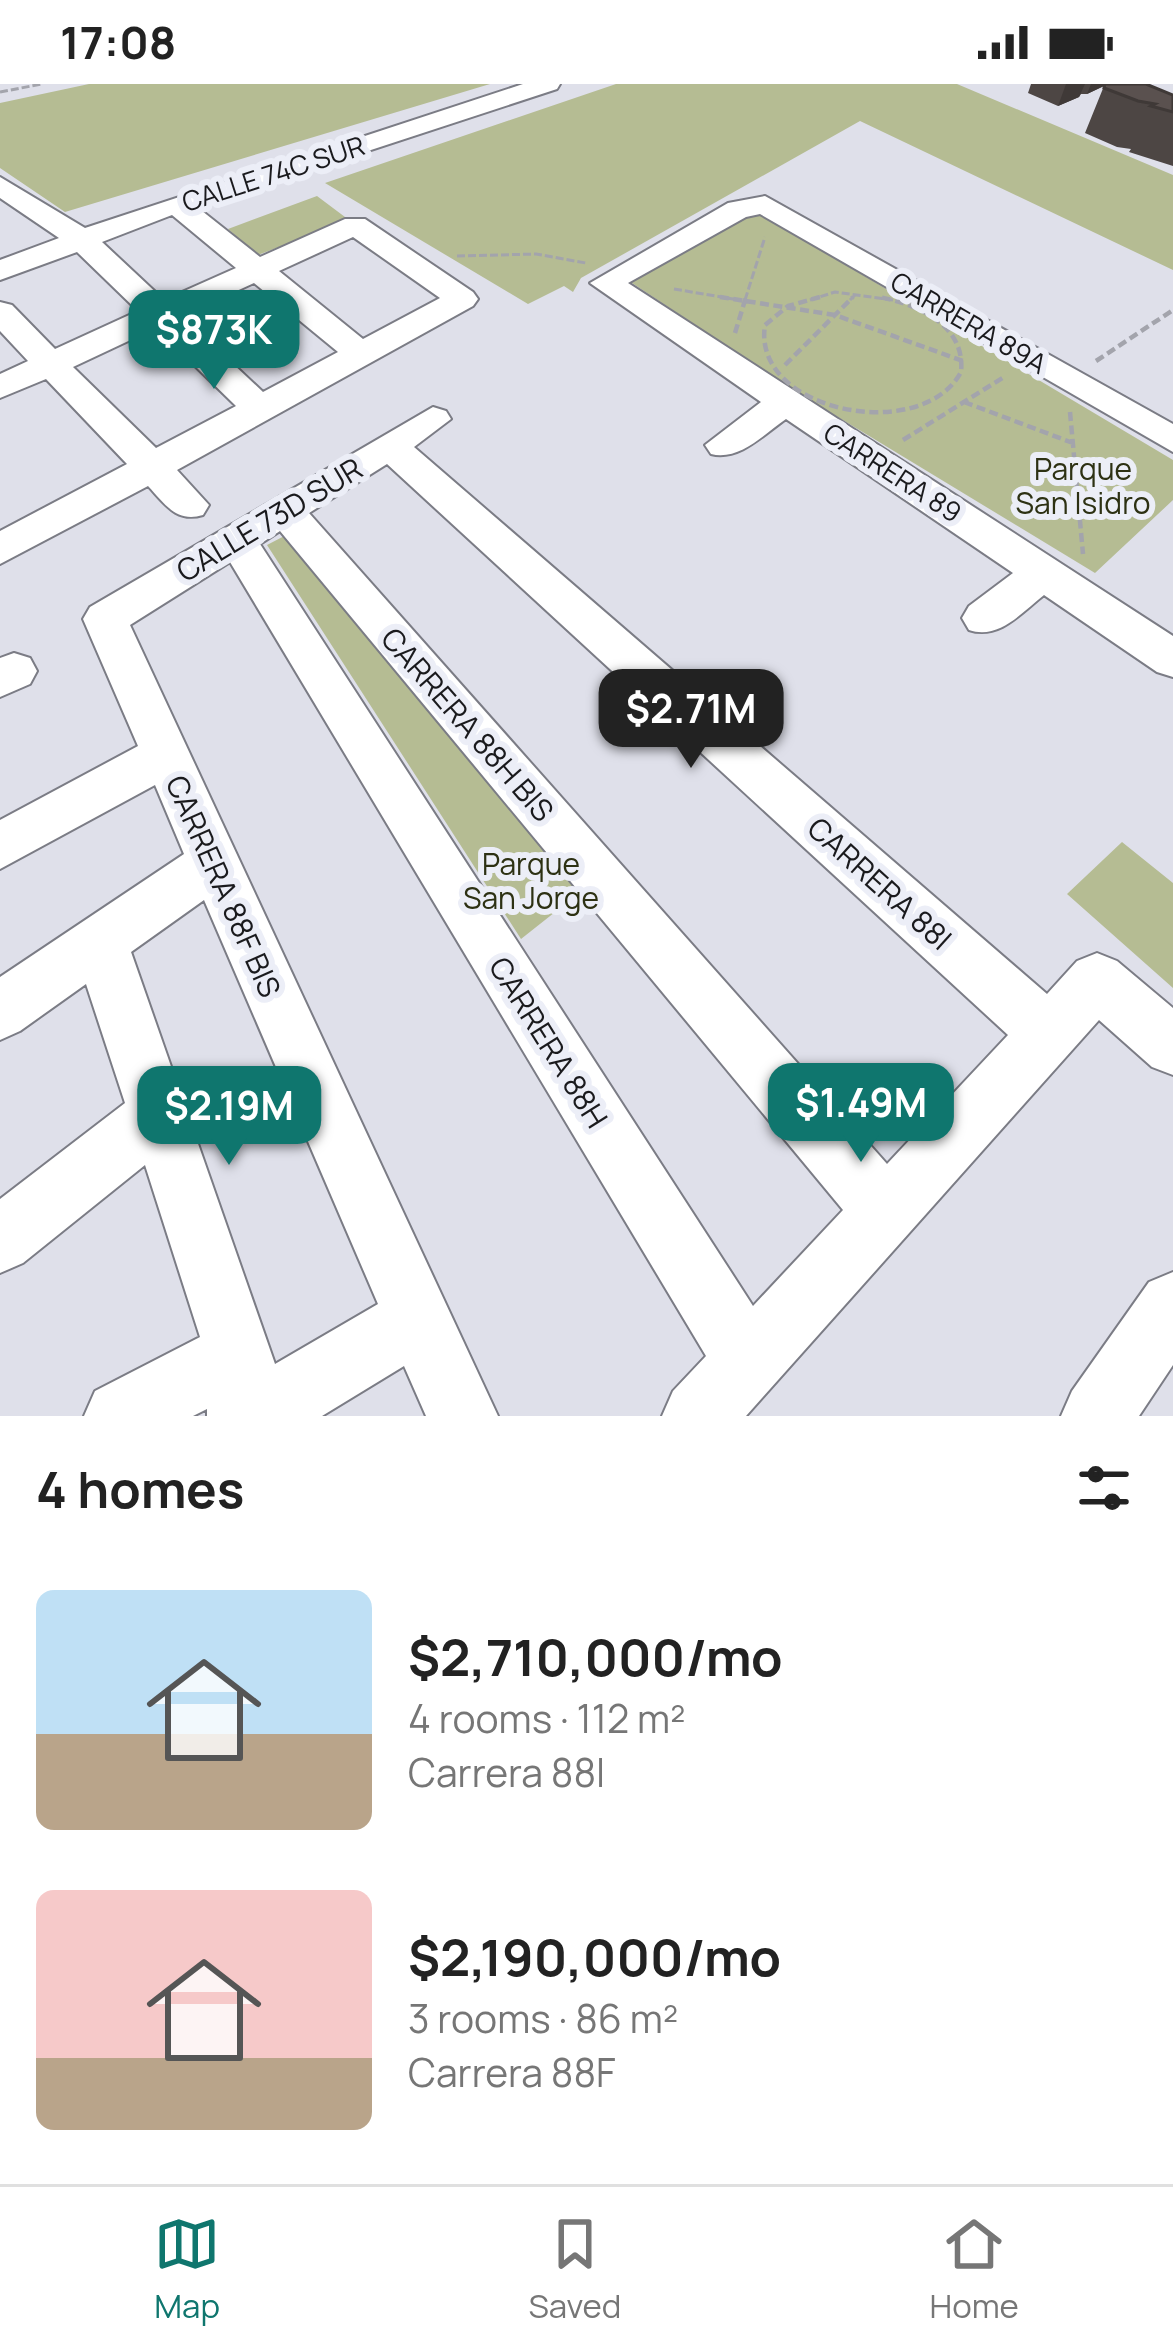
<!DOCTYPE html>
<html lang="en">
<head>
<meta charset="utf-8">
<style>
  :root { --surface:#fff; --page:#f2f2f2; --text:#222; --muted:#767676; --line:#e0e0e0; --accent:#0f766e }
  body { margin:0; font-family:Manrope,sans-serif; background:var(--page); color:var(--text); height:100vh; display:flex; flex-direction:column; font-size:45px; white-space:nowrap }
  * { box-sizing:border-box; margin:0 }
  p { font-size:39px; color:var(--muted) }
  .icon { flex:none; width:66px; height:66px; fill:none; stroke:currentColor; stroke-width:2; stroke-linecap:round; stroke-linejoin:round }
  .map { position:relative; height:1332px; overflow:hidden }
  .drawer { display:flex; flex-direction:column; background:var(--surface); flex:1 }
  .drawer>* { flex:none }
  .price { position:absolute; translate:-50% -102px; padding:0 27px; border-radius:24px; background:var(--accent); color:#fff; font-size:39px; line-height:78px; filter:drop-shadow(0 3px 6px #0008) }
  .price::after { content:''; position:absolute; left:50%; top:72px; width:36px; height:27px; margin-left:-18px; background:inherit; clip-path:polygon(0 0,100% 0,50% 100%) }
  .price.selected { background:#222; color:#fff }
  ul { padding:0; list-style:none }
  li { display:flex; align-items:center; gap:36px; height:300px; padding:0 36px }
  li span { display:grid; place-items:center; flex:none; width:336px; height:240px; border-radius:18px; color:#555 }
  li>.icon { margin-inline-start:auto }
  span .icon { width:144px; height:144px; fill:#fffc; stroke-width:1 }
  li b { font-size:51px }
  h2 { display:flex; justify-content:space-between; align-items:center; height:144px; padding:0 36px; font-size:51px }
  .status { display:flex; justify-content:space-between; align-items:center; height:84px; padding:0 60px; background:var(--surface); direction:ltr }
  .status svg { height:33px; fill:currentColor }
  .dock { display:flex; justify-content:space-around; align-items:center; height:168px; border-top:3px solid var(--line); background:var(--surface); font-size:33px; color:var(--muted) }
  .dock a { display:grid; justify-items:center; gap:6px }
  .dock .selected { color:var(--accent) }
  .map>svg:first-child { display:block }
  .green { fill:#b5bc93 }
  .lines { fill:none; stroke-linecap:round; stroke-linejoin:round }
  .minor-casing { stroke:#7b7c85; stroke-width:4 }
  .path-far1 { stroke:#a3a4ac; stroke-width:3; stroke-dasharray:8 3; stroke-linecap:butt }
  .path { stroke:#a3a4ac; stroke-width:4.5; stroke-dasharray:9 4.5; stroke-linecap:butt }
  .minor { fill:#fff; fill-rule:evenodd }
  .wall { fill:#4d4644 }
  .shaded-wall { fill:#3f3937 }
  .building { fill:#5a514f; stroke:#3f3937; stroke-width:3 }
  .labels { text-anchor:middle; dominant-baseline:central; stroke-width:12; stroke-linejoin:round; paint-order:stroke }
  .far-street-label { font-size:27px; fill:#1a1a1d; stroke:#eceef7 }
  .park-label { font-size:30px; fill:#2d3113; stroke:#eceef7 }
  .street-label { font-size:30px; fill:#1a1a1d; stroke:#eceef7 }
</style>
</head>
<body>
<div class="status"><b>17:08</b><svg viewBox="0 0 49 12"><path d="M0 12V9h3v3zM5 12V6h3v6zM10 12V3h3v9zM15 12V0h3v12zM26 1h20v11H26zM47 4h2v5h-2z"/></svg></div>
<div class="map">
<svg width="1173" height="1332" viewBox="0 0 1173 1332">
  <rect width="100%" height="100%" fill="#dfe0ea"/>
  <!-- green -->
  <path class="green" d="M89,0H490L65,128L0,84V19Z
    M616,0H957L1173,91V186L860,37L581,194L573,208L564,202L528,220L325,99Z
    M317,112L349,136L258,171L228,145Z
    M757,128L1173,376V416L1095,489L795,307L629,197Z
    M292,448L588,802L521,855L267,461Z
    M1122,758L1173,799V904L1067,810Z"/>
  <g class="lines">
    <defs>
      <path id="minor" d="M523,0H560L557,5L197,123L260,173L345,135H365L473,208L478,215L473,222L177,386L209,421L203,431C176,439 165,420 148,402L0,480V447L127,380L46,295L0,314V290L28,277L0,247V218L12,221L55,265L138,227L77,168L0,196V176L59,154L0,114V93L85,144ZM172,131L236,184L164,216L102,158ZM353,153L440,214L363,255L279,187ZM254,199L338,268L263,308L182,232ZM156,244L236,322L156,364L73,283Z
        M765,112L1173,340V368L760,130L746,133L628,199L1173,552V593L1157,588L1044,511C1021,529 999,556 969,546L962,534L969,522L1013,489L786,335C763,351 739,377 711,370L705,361L761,318L590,199L728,119Z
        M433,323L446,327L451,335L414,363L1047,910L1077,877L1097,869L1117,877L1173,924V991L1152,983L1099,936L746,1332H662L673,1307L706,1272L230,478L130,541L498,1332H426L404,1282L322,1332H207V1325L193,1332H84L95,1307L200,1253L145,1081L23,1179L0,1189V1115L125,1019L86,900L20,947L0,956V893L184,770L155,701L0,785V736L138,662L83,535L90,523ZM387,380L1008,951L887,1080L309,429ZM280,447L843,1126L753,1222L260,460ZM204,816L378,1220L275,1280L131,868Z
        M14,569L30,574L37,587L30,600L0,613V574Z
        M1173,1188V1281L1139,1332H1061L1072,1307L1149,1198Z"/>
    </defs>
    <!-- minor casing -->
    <use href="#minor" class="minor-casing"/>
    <!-- path-far1 -->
    <path class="path-far1" d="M0,8L42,0
      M457,172L536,170L586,179
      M674,205L739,216
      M745,216L765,153
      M810,216L835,208L893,216
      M850,216L856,210"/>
    <!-- path -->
    <path class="path" d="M720,213L835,231L963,277
      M820,213L788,222L765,241C751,328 922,361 961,288C966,241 917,220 879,213
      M735,249L746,213
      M1096,277L1173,226
      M785,281L853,213
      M964,318L1073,359
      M1070,328L1083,470
      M903,356L1004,293"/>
    <!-- minor -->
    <use href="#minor" class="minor"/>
  </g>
  <!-- wall -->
  <path class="wall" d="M1031,0H1146L1173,11V82L1129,68L1131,65L1117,63L1085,49L1104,2L1087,10H1081L1079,13L1058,22L1028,9Z"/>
  <!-- shaded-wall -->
  <path class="shaded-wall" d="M1066,0H1085L1079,13L1058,22Z
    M1091,0H1108L1087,10Z"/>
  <!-- building -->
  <path class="building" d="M1105,0H1146L1173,11V28L1151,22L1155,20L1138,17L1104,4Z"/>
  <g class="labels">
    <!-- far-street labels -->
    <g class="far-street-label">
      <text transform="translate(273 89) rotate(-18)">CALLE 74C SUR</text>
      <text transform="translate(969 238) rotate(30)">CARRERA 89A</text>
      <text transform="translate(893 388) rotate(33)">CARRERA 89</text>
    </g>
    <!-- park labels -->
    <g class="park-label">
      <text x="1083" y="384">Parque<tspan x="1083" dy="34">San Isidro</tspan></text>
      <text x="531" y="779">Parque<tspan x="531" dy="34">San Jorge</tspan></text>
    </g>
    <!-- street labels -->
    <g class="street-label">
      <text transform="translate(269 435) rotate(-31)">CALLE 73D SUR</text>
      <text transform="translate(468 640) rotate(49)">CARRERA 88H BIS</text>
      <text transform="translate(880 799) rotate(42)">CARRERA 88I</text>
      <text transform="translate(224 802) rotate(66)">CARRERA 88F BIS</text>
      <text transform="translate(549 958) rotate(58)">CARRERA 88H</text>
    </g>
  </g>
</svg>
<b class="price" style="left:214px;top:308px">$873K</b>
<b class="price selected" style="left:691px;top:687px">$2.71M</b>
<b class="price" style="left:861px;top:1081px">$1.49M</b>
<b class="price" style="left:229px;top:1084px">$2.19M</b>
</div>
<section class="drawer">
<h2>4 homes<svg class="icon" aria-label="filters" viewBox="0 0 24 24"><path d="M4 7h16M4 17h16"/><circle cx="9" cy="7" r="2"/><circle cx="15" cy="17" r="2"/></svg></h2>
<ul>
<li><span style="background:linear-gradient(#bfe0f5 60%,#b9a48a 0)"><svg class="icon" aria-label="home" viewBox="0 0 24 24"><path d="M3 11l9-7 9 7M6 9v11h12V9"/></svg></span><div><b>$2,710,000/mo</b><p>4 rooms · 112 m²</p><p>Carrera 88I</p></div></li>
<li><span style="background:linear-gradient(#f6c9c9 70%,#b9a48a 0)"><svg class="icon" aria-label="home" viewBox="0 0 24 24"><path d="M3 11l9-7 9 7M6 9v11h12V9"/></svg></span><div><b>$2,190,000/mo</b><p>3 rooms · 86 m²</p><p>Carrera 88F</p></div></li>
</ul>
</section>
<nav class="dock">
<a class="selected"><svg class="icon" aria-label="map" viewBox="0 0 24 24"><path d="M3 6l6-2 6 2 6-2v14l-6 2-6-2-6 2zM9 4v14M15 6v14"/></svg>Map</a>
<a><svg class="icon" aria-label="saved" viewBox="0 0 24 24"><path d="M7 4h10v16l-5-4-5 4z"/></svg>Saved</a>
<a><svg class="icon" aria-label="home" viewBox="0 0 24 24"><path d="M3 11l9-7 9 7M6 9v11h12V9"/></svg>Home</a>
</nav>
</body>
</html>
